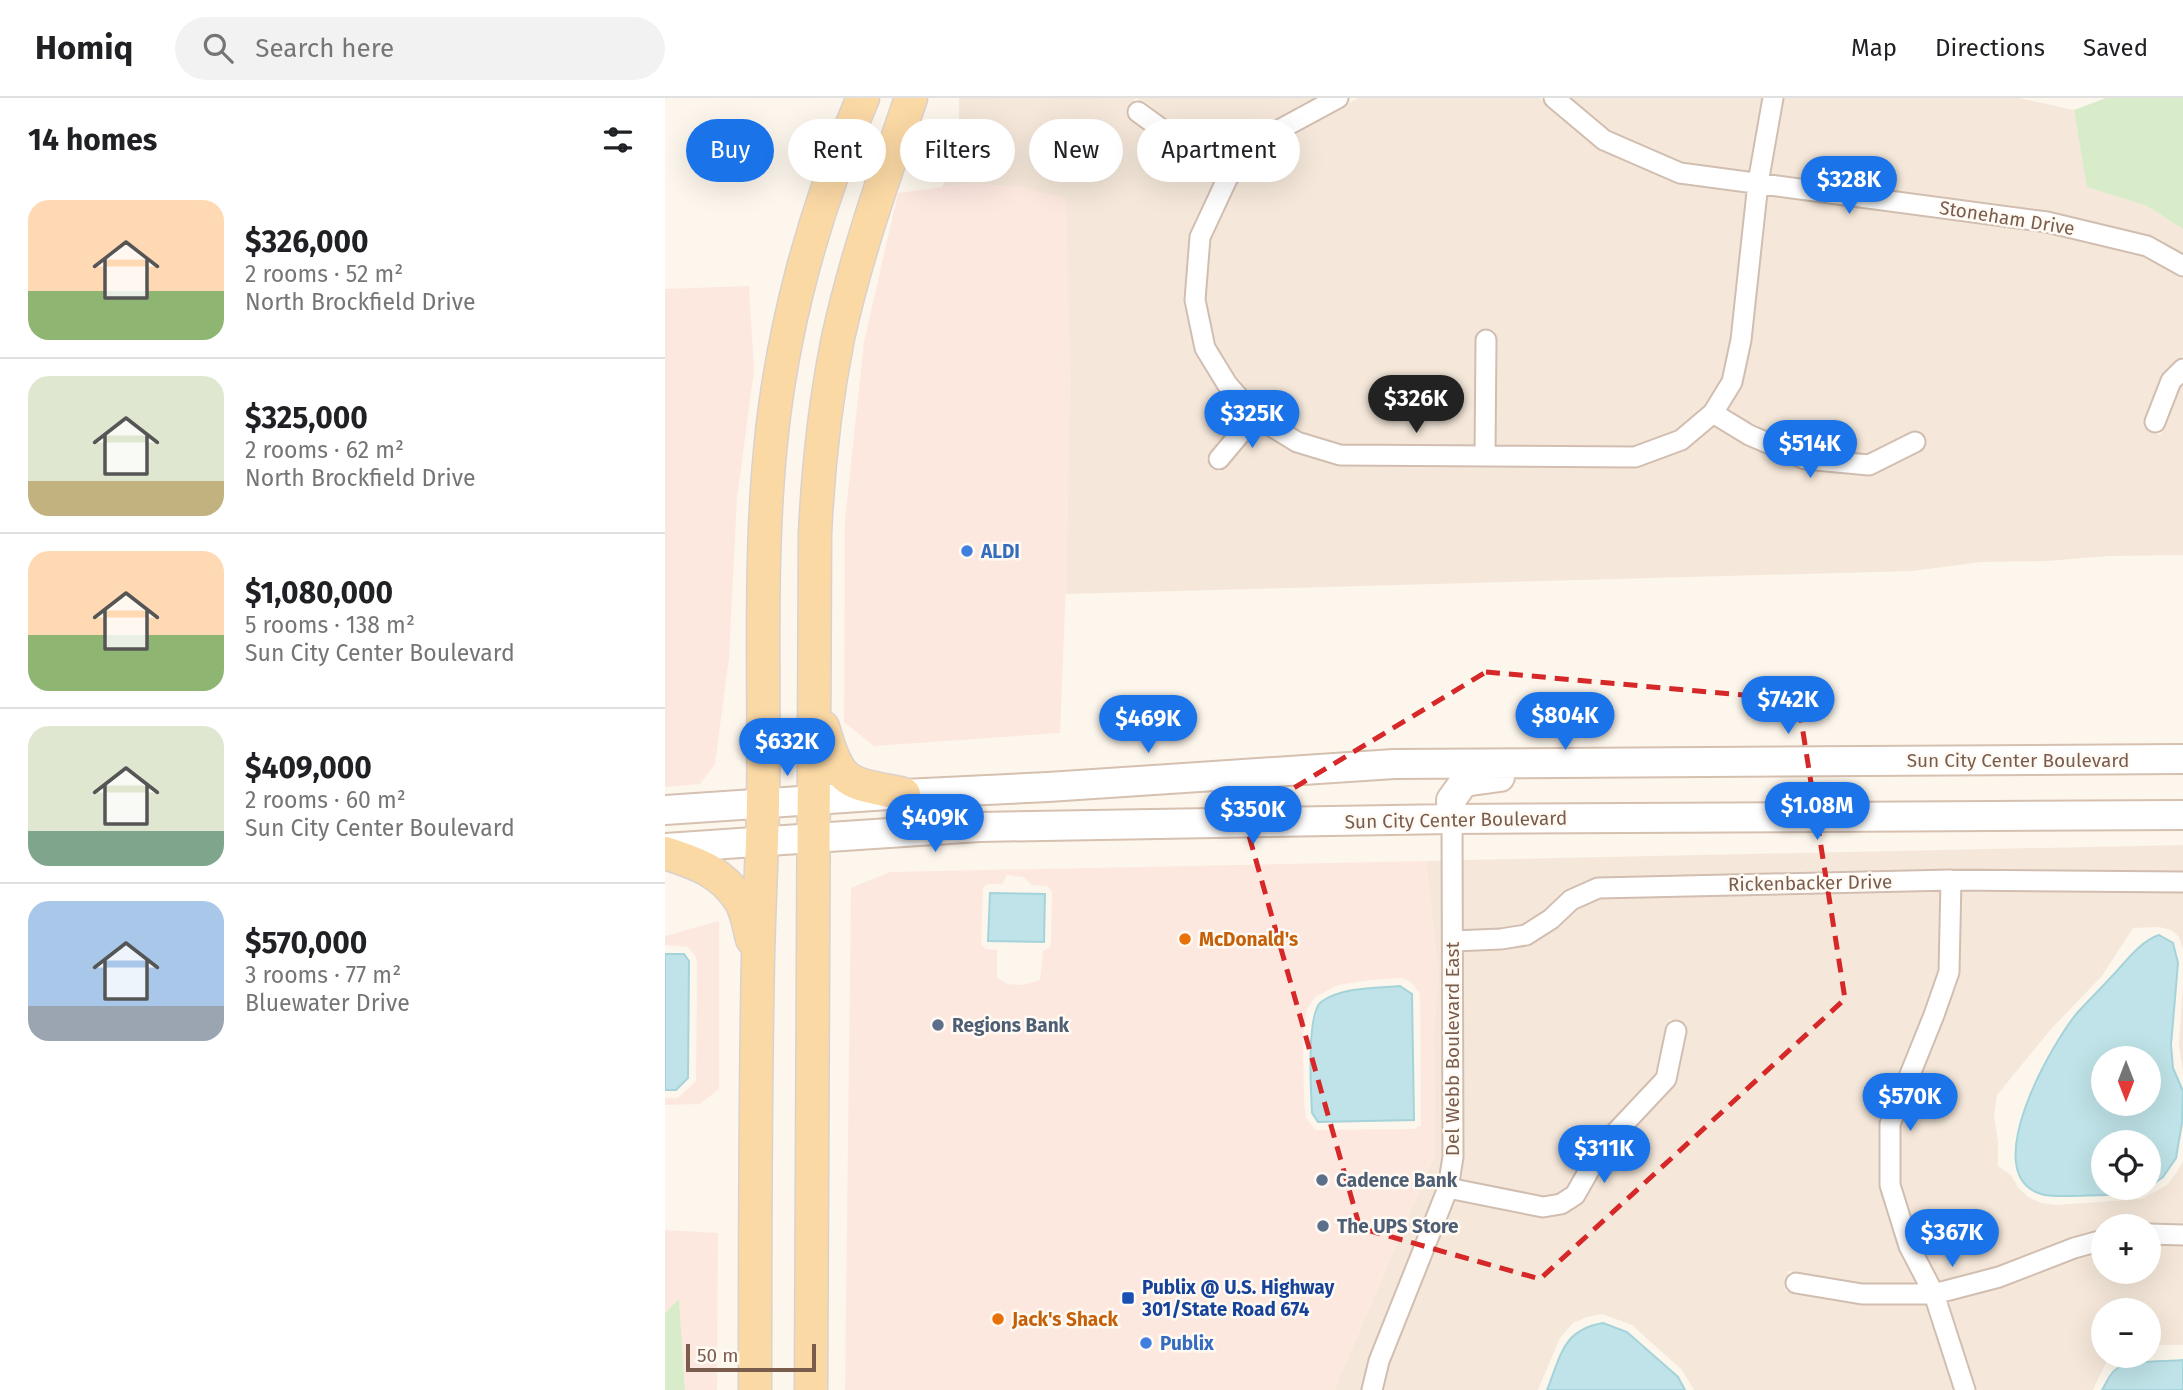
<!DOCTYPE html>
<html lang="en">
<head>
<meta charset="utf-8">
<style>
  :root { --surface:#fff; --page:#f2f2f2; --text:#202124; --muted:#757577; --line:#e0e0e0; --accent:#1a73e8 }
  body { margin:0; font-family:"Fira Sans",sans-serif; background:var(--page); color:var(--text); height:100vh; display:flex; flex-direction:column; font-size:26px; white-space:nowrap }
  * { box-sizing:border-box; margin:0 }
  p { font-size:23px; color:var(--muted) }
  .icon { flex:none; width:38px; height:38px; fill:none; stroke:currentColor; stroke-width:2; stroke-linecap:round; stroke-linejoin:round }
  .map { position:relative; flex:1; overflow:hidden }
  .side { display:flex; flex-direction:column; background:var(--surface); width:665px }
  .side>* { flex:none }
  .banner { position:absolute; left:21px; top:21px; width:665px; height:63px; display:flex; gap:14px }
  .needle { width:46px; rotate:180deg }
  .buttons { position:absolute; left:1426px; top:948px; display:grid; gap:14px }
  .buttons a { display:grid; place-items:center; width:70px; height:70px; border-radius:50%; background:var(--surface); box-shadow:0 7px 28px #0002; font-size:35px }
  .scale { position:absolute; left:21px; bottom:18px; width:130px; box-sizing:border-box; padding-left:7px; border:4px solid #7a5c4d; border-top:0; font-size:19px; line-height:24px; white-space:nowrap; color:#7a5c4d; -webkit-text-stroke:5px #fffaf3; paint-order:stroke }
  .price { position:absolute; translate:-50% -60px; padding:0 16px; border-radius:24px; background:var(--accent); color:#fff; font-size:23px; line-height:46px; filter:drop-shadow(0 2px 4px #0008) }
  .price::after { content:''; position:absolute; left:50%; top:42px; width:21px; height:16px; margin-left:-10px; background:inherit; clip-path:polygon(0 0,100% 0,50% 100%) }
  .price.selected { background:#222; color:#fff }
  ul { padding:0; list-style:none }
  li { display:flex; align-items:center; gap:21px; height:175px; padding:0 28px }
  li+li { border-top:2px solid var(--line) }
  li span { display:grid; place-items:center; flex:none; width:196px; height:140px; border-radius:21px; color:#555 }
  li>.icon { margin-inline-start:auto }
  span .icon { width:84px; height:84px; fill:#fffc; stroke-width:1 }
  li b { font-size:30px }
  h2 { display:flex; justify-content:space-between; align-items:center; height:84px; padding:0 28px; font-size:30px }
  .pill { padding:0 24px; border-radius:32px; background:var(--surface); box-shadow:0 7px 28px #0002; font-size:24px; line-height:63px }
  .pill.selected { background:var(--accent); color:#fff }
  header { display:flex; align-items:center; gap:42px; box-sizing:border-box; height:98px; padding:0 35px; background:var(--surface); border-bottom:2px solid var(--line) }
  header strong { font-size:33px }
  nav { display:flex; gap:38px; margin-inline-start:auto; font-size:24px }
  .search { width:490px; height:63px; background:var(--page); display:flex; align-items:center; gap:18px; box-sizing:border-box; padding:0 24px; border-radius:38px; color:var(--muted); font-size:26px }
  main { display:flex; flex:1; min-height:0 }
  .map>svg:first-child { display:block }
  .residential { fill:#f5e8da }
  .commercial { fill:#fde8e0; fill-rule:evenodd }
  .green { fill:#d8ecc9 }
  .water { fill:#bfe3e8; stroke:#a5d3da; stroke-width:2; fill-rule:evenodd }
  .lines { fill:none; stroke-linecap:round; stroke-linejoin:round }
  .street-casing { stroke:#d1beb0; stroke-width:23 }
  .secondary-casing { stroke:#d6c0b0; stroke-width:32 }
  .primary-casing { stroke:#dad1cd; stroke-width:35 }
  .street { stroke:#fff; stroke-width:19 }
  .secondary { stroke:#fff; stroke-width:28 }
  .primary { stroke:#fbd9a5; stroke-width:32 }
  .marked { fill:none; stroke:#d62828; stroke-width:5; stroke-dasharray:14 9; stroke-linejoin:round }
  .shop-dot { fill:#3f7fe0; stroke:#fffaf3; stroke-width:2.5 }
  .food-dot { fill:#e8710a; stroke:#fffaf3; stroke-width:2.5 }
  .service-dot { fill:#5c6f8a; stroke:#fffaf3; stroke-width:2.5 }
  .transit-dot { fill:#1a4fb4; stroke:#fffaf3; stroke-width:2.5 }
  .labels { text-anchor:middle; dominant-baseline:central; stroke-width:5; stroke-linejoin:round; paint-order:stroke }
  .street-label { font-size:19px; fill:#7a5c4d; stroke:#fffaf3 }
  .shop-label { font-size:19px; font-weight:bold; fill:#366cbe; stroke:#fffaf3; text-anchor:start }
  .food-label { font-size:19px; font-weight:bold; fill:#c56008; stroke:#fffaf3; text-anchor:start }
  .service-label { font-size:19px; font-weight:bold; fill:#4e5e75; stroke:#fffaf3; text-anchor:start }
  .transit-label { font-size:19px; font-weight:bold; fill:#164399; stroke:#fffaf3; text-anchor:start }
</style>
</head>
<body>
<header>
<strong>Homiq</strong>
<div class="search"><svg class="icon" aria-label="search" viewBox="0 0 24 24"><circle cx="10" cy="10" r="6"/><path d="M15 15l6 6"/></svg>Search here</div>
<nav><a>Map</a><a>Directions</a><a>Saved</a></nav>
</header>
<main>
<section class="side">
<h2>14 homes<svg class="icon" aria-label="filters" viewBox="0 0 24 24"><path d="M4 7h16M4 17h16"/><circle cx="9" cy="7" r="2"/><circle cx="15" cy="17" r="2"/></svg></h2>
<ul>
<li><span style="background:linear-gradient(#ffd9b3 65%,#8fb573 0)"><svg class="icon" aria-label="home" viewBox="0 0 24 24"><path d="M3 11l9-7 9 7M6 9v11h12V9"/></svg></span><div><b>$326,000</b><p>2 rooms · 52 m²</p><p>North Brockfield Drive</p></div></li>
<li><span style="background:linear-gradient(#dfe7d0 75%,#c2b280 0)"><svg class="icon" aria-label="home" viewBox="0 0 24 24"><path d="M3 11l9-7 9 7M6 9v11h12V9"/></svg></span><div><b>$325,000</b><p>2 rooms · 62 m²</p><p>North Brockfield Drive</p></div></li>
<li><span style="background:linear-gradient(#ffd9b3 60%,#8fb573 0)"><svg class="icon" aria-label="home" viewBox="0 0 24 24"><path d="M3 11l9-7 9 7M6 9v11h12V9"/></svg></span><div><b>$1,080,000</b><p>5 rooms · 138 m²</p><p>Sun City Center Boulevard</p></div></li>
<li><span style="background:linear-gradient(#dfe7d0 75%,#7fa58c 0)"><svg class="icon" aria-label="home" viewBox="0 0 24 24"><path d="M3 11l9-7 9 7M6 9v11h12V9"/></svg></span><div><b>$409,000</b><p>2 rooms · 60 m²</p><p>Sun City Center Boulevard</p></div></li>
<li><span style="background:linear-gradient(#a9c7e8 75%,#9aa5b1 0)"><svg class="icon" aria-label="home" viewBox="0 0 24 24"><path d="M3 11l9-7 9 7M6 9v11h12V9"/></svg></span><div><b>$570,000</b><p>3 rooms · 77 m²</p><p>Bluewater Drive</p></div></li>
</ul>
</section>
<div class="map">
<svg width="1518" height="1292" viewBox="0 0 1518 1292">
  <rect width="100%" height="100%" fill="#fdf6ec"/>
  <!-- residential -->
  <path class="residential" d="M294,0H471L461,17L551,82L527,134L533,256L554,292L577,318L541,361L555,375L592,330L630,353L675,367L969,369L1019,352L1048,327L1081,347L1139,371L1208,376L1261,350L1255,332L1202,357L1142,351L1088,328L1061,311L1101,97L1381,134L1479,158L1518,179V257L1498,279L1478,329L1495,337L1514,289L1518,284V457L1443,458L1382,463L1317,464L1247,473L401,496L405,261L358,90L308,85L277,89L294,51Z
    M471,0H652L608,24L584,43L562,66Z
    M693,0H874L936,51L1011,85L1083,94L1067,241L1059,280L1041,308L1012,333L968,349L829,348L830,233L813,232L811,348L677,347L636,334L595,310L569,280L548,246L539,201L544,142L570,85L594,59L617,42Z
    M904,0H1099L1086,74L1017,66L943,33Z
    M1117,0H1354L1409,12L1423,89L1482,108L1518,131V157L1486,139L1383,114L1104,77Z
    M1518,747V774L1277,771L933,780L903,793L881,813L858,828L835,831L797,833L796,762Z
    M761,763H778L779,1058L774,1087L705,1260L697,1292H669L770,1056L769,937L773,875Z
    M1277,792L1275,872L1261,913L1233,978L1217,1022L1253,1186H1197L1123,1173L1120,1193L1195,1206H1262L1290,1292H1029L1017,1272L967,1227L937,1216L922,1219L908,1225L895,1240L873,1292H716L722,1267L788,1102L876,1119L897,1116L915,1106L945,1054L1010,983L1021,926L1004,921L993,975L931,1041L904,1089L893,1096L878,1099L794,1082L797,1059L798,853L837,851L865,846L890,830L911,811L935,800Z
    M1295,792L1518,795V851L1514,839L1506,832L1494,829L1468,830L1437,878L1387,930L1332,997L1329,1017L1333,1044V1068L1346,1077L1353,1089L1363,1099L1376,1105L1391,1107L1477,1101L1502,1087L1512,1074L1518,1063V1127H1460L1438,1129V1132L1407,1140L1331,1169L1273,1185L1253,1143L1234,1085V1028L1249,986Z
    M1518,887V975L1514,946Z
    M1484,1147H1518V1247H1484V1213H1438V1258H1444L1428,1292H1309L1281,1203L1337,1189L1411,1160L1438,1153V1174H1484Z"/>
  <!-- commercial -->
  <path class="commercial" d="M308,85L358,90L401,100L405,261L402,460L395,635L209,648L179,624L180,421L199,244L233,95Z
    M84,188L89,272L72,401L64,560L50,666L35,686L0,689V191Z
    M761,763L773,875L769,937L770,1056L669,1292H180L186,790L225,774ZM342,777L358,779L367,787L382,788L387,793L386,844L385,849L378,853L375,882L358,887L343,886L332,880V852L321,851L316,846L318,790L322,786H337ZM737,880L746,884L755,896L756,1027L749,1031L651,1032L641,1020L639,1003L638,937L642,911L650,899L673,887L706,882Z
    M54,823V991L35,1006L0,1007V1000H13L31,983L32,863L30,857L23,849L0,847V838Z
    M0,1132L53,1135L52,1292H20L14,1202L0,1215Z"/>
  <!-- green -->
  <path class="green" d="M1441,0H1518V131L1482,108L1422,89L1409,12Z
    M14,1201L20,1292H0V1215Z"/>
  <!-- water -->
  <path class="water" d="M325,795L380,796L379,844L323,843Z
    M1494,837L1508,845L1513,865L1506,947L1508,970L1518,993L1517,1025L1511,1060L1498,1079L1484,1089V1045H1438V1090H1481C1467,1098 1425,1097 1407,1098C1397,1098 1386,1099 1376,1096C1311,1076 1388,943 1413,914C1425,901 1438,888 1450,875C1462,862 1476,843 1494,837ZM1438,961H1484V1006H1438Z
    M0,856H19L24,863L23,980L11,992H0Z
    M735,888L747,896L749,1022L653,1024L647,1015C646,995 641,916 656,904C676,889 711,890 735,888Z
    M938,1225L962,1234L1013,1279L1020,1292H882C896,1258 897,1232 938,1225Z
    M1518,1262V1292H1437C1441,1286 1444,1277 1450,1272C1463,1261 1501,1264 1518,1262Z"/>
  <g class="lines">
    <defs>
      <path id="street" d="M673,0L612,33L589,52L563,79L535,139L530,202L540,250L562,286L590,318L632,344L675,357L970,359L1016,342L1048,315L1067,284L1076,242L1093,85L1108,0
        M889,0L939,42L1015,75L1382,124L1482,148L1518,168
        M473,14L563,79
        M1048,315L1084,337L1140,361L1204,367L1250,344
        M1490,324L1506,283L1518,271
        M820,358L821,242
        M554,361L590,318
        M1286,782L1284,874L1269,917L1225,1026V1087L1244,1148L1269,1196L1300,1292
        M788,843L836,841L861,837L886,821L906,802L933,790L1286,782L1518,784
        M783,1090L878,1109L896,1106L910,1097L938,1048L1001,981L1011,933
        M1484,1136L1518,1137
        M1131,1185L1197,1196H1269L1334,1179L1409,1150L1438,1142
        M707,1292L714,1263L783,1090L788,1059L787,721"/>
      <path id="secondary" d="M0,712L239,696L383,689L729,666L1518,661
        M787,721L786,702L799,684L835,679
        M0,750L314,729L787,721L1518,717"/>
      <path id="primary" d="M158,629C175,689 182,684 239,696
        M0,755C31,765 58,774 76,804C82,815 84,829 87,841
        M90,1292C90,1148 90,1003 93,859C94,809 97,758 98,708C100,590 94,472 105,354C116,233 149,111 198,0
        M146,1292L150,436C153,370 160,305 173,240C191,158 219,79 246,0"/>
    </defs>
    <!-- street casing -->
    <use href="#street" class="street-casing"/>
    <!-- secondary casing -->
    <use href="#secondary" class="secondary-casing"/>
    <!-- primary casing -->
    <use href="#primary" class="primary-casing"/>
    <!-- street -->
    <use href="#street" class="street"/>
    <!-- secondary -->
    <use href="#secondary" class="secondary"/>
    <!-- primary -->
    <use href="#primary" class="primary"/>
  </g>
  <!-- marked area -->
  <path class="marked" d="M821,574L1133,602L1180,901L875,1181L695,1130L579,720Z"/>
  <!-- markers -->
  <g class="shop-dot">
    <circle cx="302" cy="453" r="7"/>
    <circle cx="481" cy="1245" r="7"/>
  </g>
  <g class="food-dot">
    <circle cx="520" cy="841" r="7"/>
    <circle cx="333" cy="1221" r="7"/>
  </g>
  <g class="service-dot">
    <circle cx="273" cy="927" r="7"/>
    <circle cx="657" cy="1082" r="7"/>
    <circle cx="658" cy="1128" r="7"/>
  </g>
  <rect class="transit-dot" x="456" y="1193" width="14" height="14" rx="3.5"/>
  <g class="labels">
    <!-- street labels -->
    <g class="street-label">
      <text transform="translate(1342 120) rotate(9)">Stoneham Drive</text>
      <text x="1353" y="662">Sun City Center Boulevard</text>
      <text transform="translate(791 722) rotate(-1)">Sun City Center Boulevard</text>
      <text transform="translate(1145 785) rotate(-1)">Rickenbacker Drive</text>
      <text transform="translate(787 951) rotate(-90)">Del Webb Boulevard East</text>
    </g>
    <!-- shop labels -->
    <g class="shop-label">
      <text x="316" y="453">ALDI</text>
      <text x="495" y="1245">Publix</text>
    </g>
    <!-- food labels -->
    <g class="food-label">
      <text x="534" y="841">McDonald's</text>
      <text x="347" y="1221">Jack's Shack</text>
    </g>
    <!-- service labels -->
    <g class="service-label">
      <text x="287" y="927">Regions Bank</text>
      <text x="671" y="1082">Cadence Bank</text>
      <text x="672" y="1128">The UPS Store</text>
    </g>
    <!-- transit labels -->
    <g class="transit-label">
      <text x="477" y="1189">Publix @ U.S. Highway<tspan x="477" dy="22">301/State Road 674</tspan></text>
    </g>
  </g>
</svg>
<div class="buttons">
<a><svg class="needle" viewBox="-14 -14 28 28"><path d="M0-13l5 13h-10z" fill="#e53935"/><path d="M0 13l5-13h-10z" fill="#757577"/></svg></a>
<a><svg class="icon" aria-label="locate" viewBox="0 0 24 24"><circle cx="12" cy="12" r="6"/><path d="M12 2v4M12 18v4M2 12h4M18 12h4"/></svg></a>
<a>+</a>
<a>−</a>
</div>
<div class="scale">50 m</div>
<b class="price" style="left:1184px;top:118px">$328K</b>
<b class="price selected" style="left:751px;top:337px">$326K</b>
<b class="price" style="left:587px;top:352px">$325K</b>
<b class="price" style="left:1145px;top:382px">$514K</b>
<b class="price" style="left:1123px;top:638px">$742K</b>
<b class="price" style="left:900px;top:654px">$804K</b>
<b class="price" style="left:483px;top:657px">$469K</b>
<b class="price" style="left:122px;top:680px">$632K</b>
<b class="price" style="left:1152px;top:744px">$1.08M</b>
<b class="price" style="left:588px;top:748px">$350K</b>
<b class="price" style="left:270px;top:756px">$409K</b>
<b class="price" style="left:1245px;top:1035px">$570K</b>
<b class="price" style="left:939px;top:1087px">$311K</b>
<b class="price" style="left:1287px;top:1171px">$367K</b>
<div class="banner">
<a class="pill selected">Buy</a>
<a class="pill">Rent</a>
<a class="pill">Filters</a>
<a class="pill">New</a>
<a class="pill">Apartment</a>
</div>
</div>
</main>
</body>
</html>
